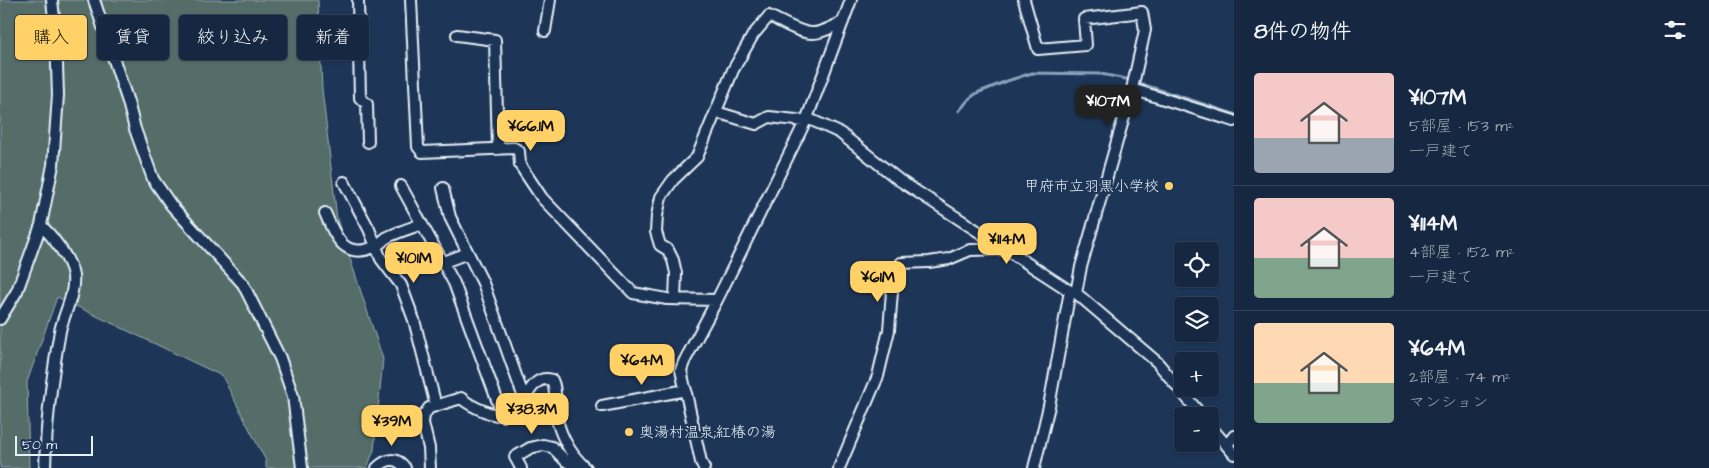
<!DOCTYPE html>
<html lang="ja">
<head>
<meta charset="utf-8">
<style>
  :root { --surface:#162841; --page:#1f3048; --text:#f1f3f6; --muted:#9ea6b1; --line:#35445a; --accent:#ffd166 }
  body { margin:0; font-family:"Architects Daughter","Klee One",sans-serif; background:var(--page); color:var(--text); height:100vh; display:flex; flex-direction:column; font-size:19px; white-space:nowrap }
  * { box-sizing:border-box; margin:0 }
  p { font-size:16px; color:var(--muted) }
  .icon { flex:none; width:28px; height:28px; fill:none; stroke:currentColor; stroke-width:2; stroke-linecap:round; stroke-linejoin:round }
  .map { position:relative; flex:1; overflow:hidden }
  .sheet { display:flex; flex-direction:column; background:var(--surface); width:475px }
  .sheet>* { flex:none }
  .guide { position:absolute; left:15px; top:15px; width:475px; height:45px; display:flex; gap:10px }
  .tools { position:absolute; left:1174px; top:242px; display:grid; gap:10px }
  .tools a { display:grid; place-items:center; width:45px; height:45px; border-radius:5px; background:var(--surface); box-shadow:0 1px 4px #0004,0 0 0 1px var(--line); font-size:25px }
  .scale { position:absolute; left:15px; bottom:12px; width:78px; box-sizing:border-box; padding-left:5px; border:2px solid #e8f1f8; border-top:0; font-size:14px; line-height:18px; white-space:nowrap; color:#e8f1f8; -webkit-text-stroke:4px #1d3557; paint-order:stroke }
  .price { position:absolute; translate:-50% -42px; padding:0 11px; border-radius:10px; background:var(--accent); color:#111; font-size:16px; line-height:32px; filter:drop-shadow(0 1px 2px #0008) }
  .price::after { content:''; position:absolute; left:50%; top:30px; width:15px; height:11px; margin-left:-8px; background:inherit; clip-path:polygon(0 0,100% 0,50% 100%) }
  .price.selected { background:#222; color:#fff }
  ul { padding:0; list-style:none }
  li { display:flex; align-items:center; gap:15px; height:125px; padding:0 20px }
  li+li { border-top:1px solid var(--line) }
  li span { display:grid; place-items:center; flex:none; width:140px; height:100px; border-radius:5px; color:#555 }
  li>.icon { margin-inline-start:auto }
  span .icon { width:60px; height:60px; fill:#fffc; stroke-width:1 }
  li b { font-size:21px }
  h2 { display:flex; justify-content:space-between; align-items:center; height:60px; padding:0 20px; font-size:21px }
  .tag { padding:0 18px; border-radius:5px; background:var(--surface); box-shadow:0 1px 4px #0004,0 0 0 1px var(--line); font-size:18px; line-height:45px }
  .tag.selected { background:var(--accent); color:#111 }
  main { display:flex; flex:1; min-height:0 }
  .map>svg:first-child { display:block }
  .green { fill:#546d69; stroke:#9eafb0 }
  .lines { fill:none; stroke-linecap:round; stroke-linejoin:round }
  .stream { stroke:#89a2ba; stroke-width:3 }
  .minor-casing { stroke:#e8f1f8; stroke-width:14 }
  .minor { stroke:#1d3557; stroke-width:10 }
  .poi-dot { fill:#ffd166; stroke:#1d3557; stroke-width:2 }
  .labels { text-anchor:middle; dominant-baseline:central; stroke-width:4.5; stroke-linejoin:round; paint-order:stroke }
  .poi-label { font-size:15px; fill:#e8f1f8; stroke:#1d3557; text-anchor:end }
</style>
</head>
<body>
<main>
<div class="map">
<svg width="1234" height="468" viewBox="0 0 1234 468">
  <rect width="100%" height="100%" fill="#1d3557"/>
  <filter id="ink" filterUnits="userSpaceOnUse"><feTurbulence type="fractalNoise" baseFrequency=".02" numOctaves="2"/><feDisplacementMap in="SourceGraphic" scale="10" xChannelSelector="R" yChannelSelector="G"/><feConvolveMatrix kernelMatrix="1 2 1 2 8 2 1 2 1" color-interpolation-filters="sRGB"/></filter>
  <g filter="url(#ink)">
    <!-- green -->
    <path class="green" d="M0,0H318L322,89L337,219L383,359L374,450L367,468H266V461L222,376L57,297L27,382L29,468H0Z"/>
    <g class="lines">
      <!-- stream -->
      <path class="stream" d="M959,111L970,98L977,93L1007,81L1032,73L1101,74L1126,79L1234,114"/>
      <defs>
        <path id="minor" d="M94,0L128,102L135,129L153,179L171,205L243,284L280,358L293,396L302,468
          M358,0L360,98L367,104L368,142
          M411,0L418,147L422,152L514,148L519,151L520,165L542,198L633,293L667,299L717,300
          M1024,0L1038,49L1086,45L1084,19L1142,12L1145,30L1132,89
          M545,31L550,0
          M457,35L495,40L498,149
          M716,112L756,124L769,117L805,121
          M807,118L840,133L899,180L1070,291L1076,293L1157,362L1202,416
          M344,182L369,229L381,259L401,285L414,320L436,406
          M401,186L454,283L503,416
          M443,188L450,217L483,283L524,398
          M325,213C335,236 344,260 374,247C379,245 382,241 386,238C397,232 411,228 422,224
          M41,225C52,236 71,259 73,276C75,295 64,313 60,331C52,376 46,423 45,468
          M444,262L468,253
          M1076,293L1081,267L1132,89L1234,121
          M675,299L676,273L673,260L668,250L660,245L656,232L657,216L661,197L673,180L697,157L733,70L753,35L769,16C780,21 801,34 813,33C823,33 833,26 843,22
          M0,319L17,291L41,225L53,165L58,95L56,36L52,0
          M602,406L686,390
          M1210,426L1234,454
          M1227,445L1234,436
          M377,468C386,459 396,456 405,468
          M430,468L429,448L423,423L424,415L429,408L461,398C468,404 476,408 484,411C529,431 522,371 552,380C556,388 555,397 555,407C557,430 569,454 586,468
          M521,468L515,457L530,448L543,445L552,447L566,461L576,468
          M704,468L701,462L681,370L684,362L717,300L807,118L851,0
          M839,468L878,376L889,330L893,279L896,270L901,263L929,262L949,259L970,250L1007,249
          M1034,468L1049,406L1070,291"/>
      </defs>
      <!-- minor casing -->
      <use href="#minor" class="minor-casing"/>
      <!-- minor -->
      <use href="#minor" class="minor"/>
    </g>
  </g>
  <!-- markers -->
  <g class="poi-dot">
    <circle cx="1169" cy="186" r="5"/>
    <circle cx="629" cy="432" r="5"/>
  </g>
  <g class="labels">
    <!-- poi labels -->
    <g class="poi-label">
      <text x="1159" y="186">甲府市立羽黒小学校</text>
      <text x="639" y="432" text-anchor="start">奥湯村温泉;紅椿の湯</text>
    </g>
  </g>
</svg>
<div class="tools">
<a><svg class="icon" aria-label="locate" viewBox="0 0 24 24"><circle cx="12" cy="12" r="6"/><path d="M12 2v4M12 18v4M2 12h4M18 12h4"/></svg></a>
<a><svg class="icon" aria-label="layers" viewBox="0 0 24 24"><path d="M12 4l9 5-9 5-9-5zM3 14l9 5 9-5"/></svg></a>
<a>+</a>
<a>−</a>
</div>
<div class="scale">50 m</div>
<b class="price selected" style="left:1108px;top:127px">¥107M</b>
<b class="price" style="left:531px;top:152px">¥66.1M</b>
<b class="price" style="left:1007px;top:265px">¥114M</b>
<b class="price" style="left:414px;top:284px">¥101M</b>
<b class="price" style="left:878px;top:303px">¥61M</b>
<b class="price" style="left:642px;top:386px">¥64M</b>
<b class="price" style="left:532px;top:435px">¥38.3M</b>
<b class="price" style="left:392px;top:447px">¥39M</b>
<div class="guide">
<a class="tag selected">購入</a>
<a class="tag">賃貸</a>
<a class="tag">絞り込み</a>
<a class="tag">新着</a>
</div>
</div>
<section class="sheet">
<h2>8件の物件<svg class="icon" aria-label="filters" viewBox="0 0 24 24"><path d="M4 7h16M4 17h16"/><circle cx="9" cy="7" r="2"/><circle cx="15" cy="17" r="2"/></svg></h2>
<ul>
<li><span style="background:linear-gradient(#f6c9c9 65%,#9aa5b1 0)"><svg class="icon" aria-label="home" viewBox="0 0 24 24"><path d="M3 11l9-7 9 7M6 9v11h12V9"/></svg></span><div><b>¥107M</b><p>5部屋 · 153 m²</p><p>一戸建て</p></div></li>
<li><span style="background:linear-gradient(#f6c9c9 60%,#7fa58c 0)"><svg class="icon" aria-label="home" viewBox="0 0 24 24"><path d="M3 11l9-7 9 7M6 9v11h12V9"/></svg></span><div><b>¥114M</b><p>4部屋 · 152 m²</p><p>一戸建て</p></div></li>
<li><span style="background:linear-gradient(#ffd9b3 60%,#7fa58c 0)"><svg class="icon" aria-label="home" viewBox="0 0 24 24"><path d="M3 11l9-7 9 7M6 9v11h12V9"/></svg></span><div><b>¥64M</b><p>2部屋 · 74 m²</p><p>マンション</p></div></li>
</ul>
</section>
</main>
</body>
</html>
